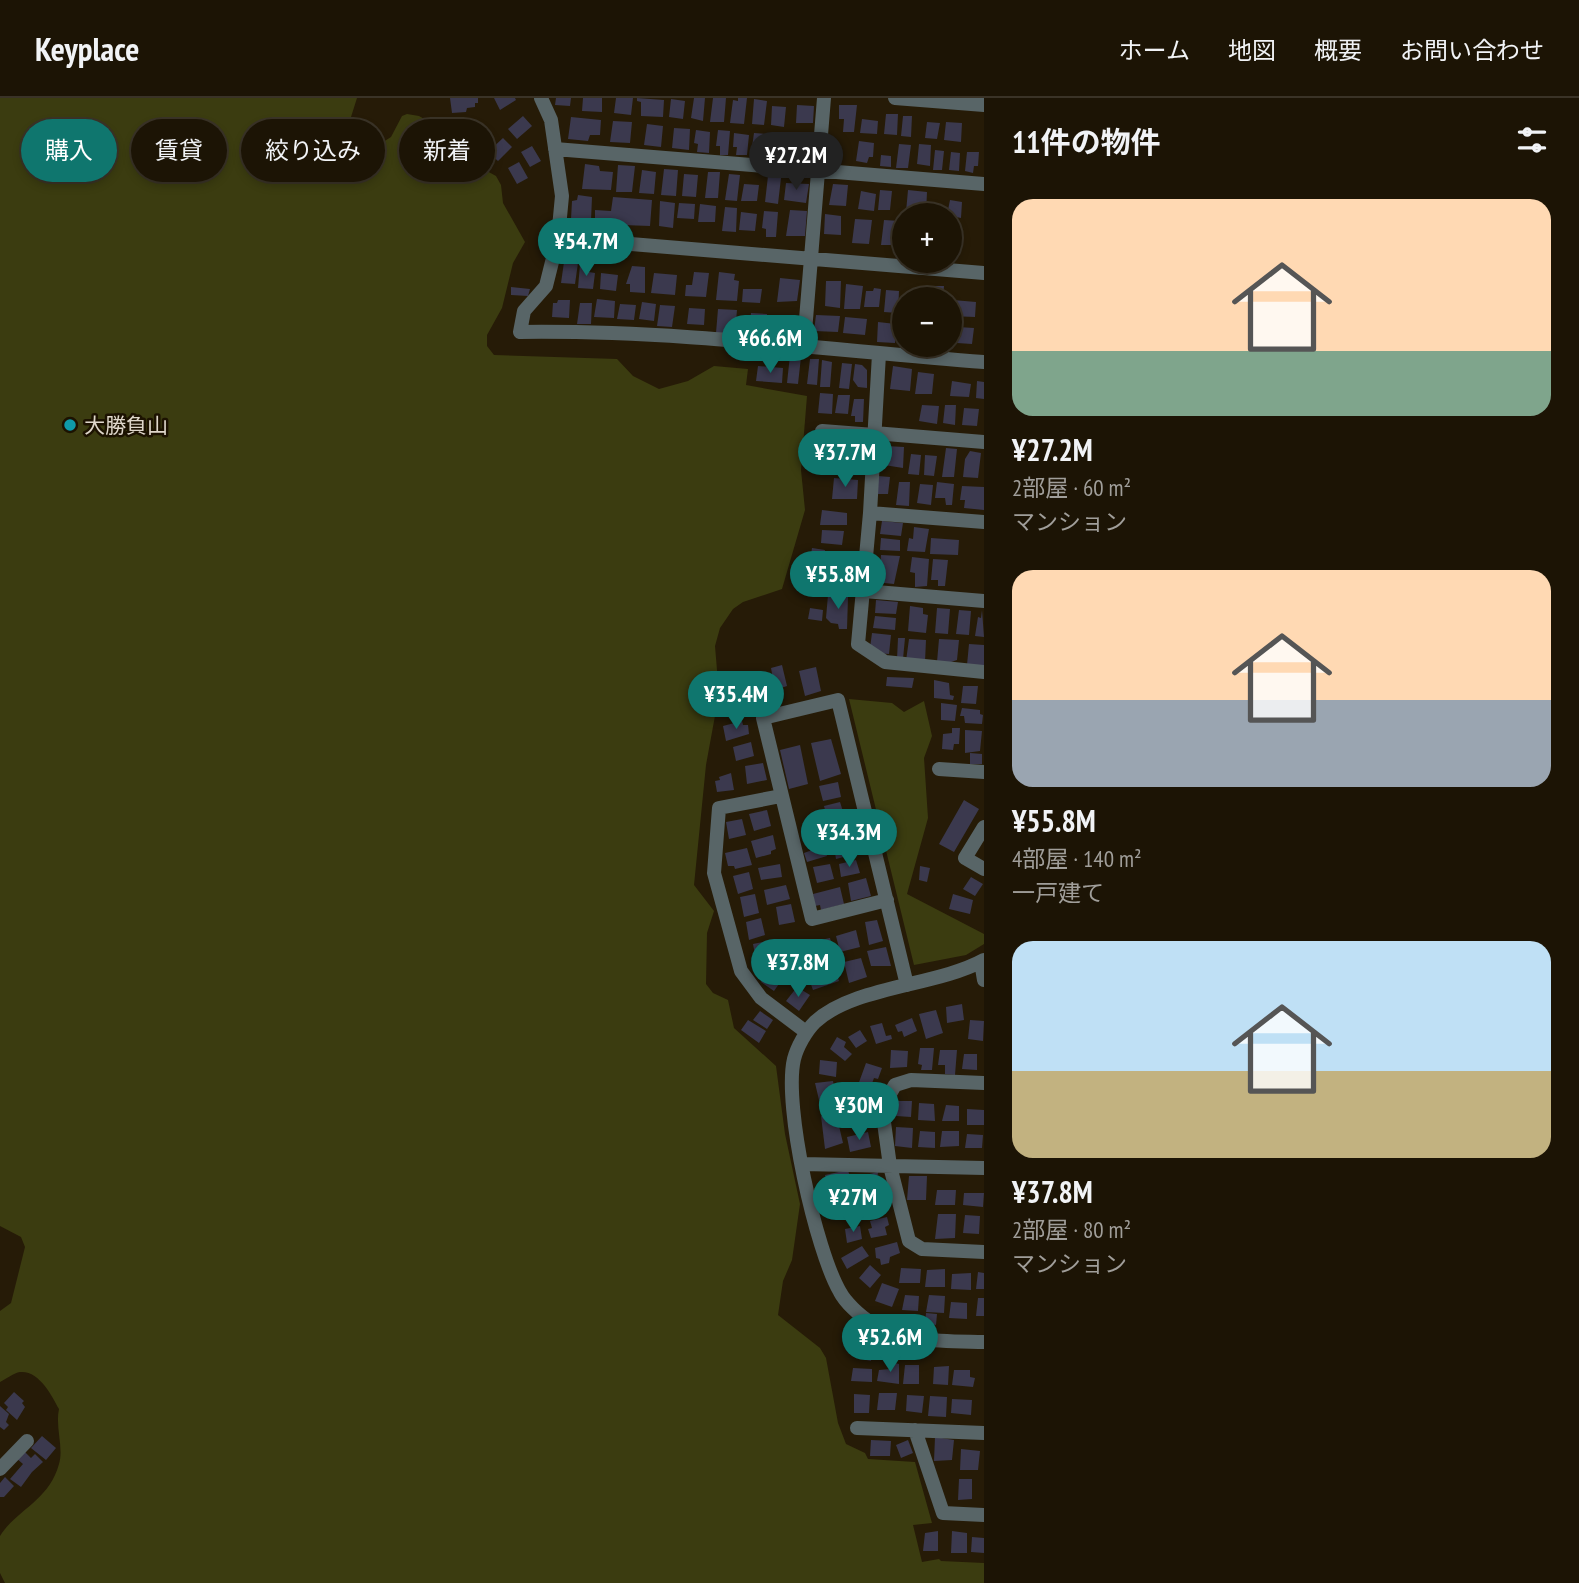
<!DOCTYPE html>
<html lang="ja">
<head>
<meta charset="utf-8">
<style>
  :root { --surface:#1c1405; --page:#292113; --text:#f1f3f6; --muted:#a09e9a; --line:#3a3327; --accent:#0f766e }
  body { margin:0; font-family:"PT Sans Narrow","Noto Sans JP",sans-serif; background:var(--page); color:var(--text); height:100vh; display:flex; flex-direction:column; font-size:26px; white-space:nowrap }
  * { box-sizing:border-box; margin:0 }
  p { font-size:23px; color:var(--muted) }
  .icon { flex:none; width:38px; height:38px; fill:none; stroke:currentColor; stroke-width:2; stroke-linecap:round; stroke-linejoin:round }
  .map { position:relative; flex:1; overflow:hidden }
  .panel { display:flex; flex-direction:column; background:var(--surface); width:595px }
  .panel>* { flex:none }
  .banner { position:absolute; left:21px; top:21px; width:665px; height:63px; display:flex; gap:14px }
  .tools { position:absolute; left:892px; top:105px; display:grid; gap:14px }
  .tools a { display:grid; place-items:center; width:70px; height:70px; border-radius:50%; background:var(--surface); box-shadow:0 4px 10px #0003,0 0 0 2px var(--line); font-size:35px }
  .price { position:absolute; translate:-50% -60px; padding:0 16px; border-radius:24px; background:var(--accent); color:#fff; font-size:23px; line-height:46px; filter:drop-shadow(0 2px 4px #0008) }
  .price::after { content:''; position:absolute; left:50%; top:42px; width:21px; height:16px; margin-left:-10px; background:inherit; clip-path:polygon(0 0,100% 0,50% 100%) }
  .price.selected { background:#222; color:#fff }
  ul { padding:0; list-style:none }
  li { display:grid; align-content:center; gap:14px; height:371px; padding:0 28px }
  li span { display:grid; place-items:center; height:217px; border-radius:21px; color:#555 }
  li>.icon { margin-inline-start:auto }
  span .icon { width:126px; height:126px; fill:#fffc; stroke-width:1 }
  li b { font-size:30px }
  h2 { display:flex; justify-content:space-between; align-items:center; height:84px; padding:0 28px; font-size:30px }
  .pill { padding:0 24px; border-radius:32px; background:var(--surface); box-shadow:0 4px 10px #0003,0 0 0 2px var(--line); font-size:24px; line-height:63px }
  .pill.selected { background:var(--accent); color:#fff }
  header { display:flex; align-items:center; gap:42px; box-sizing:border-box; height:98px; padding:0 35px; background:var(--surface); border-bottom:2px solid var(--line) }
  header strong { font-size:33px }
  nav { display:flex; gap:38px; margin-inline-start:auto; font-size:24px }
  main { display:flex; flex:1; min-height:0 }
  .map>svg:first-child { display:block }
  .green { fill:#3b3c10 }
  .building { fill:#3b394e }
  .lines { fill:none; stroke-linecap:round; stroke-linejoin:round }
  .minor { stroke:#586567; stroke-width:14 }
  .culture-dot { fill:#0f9aa8; stroke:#1c1201; stroke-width:2.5 }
  .labels { text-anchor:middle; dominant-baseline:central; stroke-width:5; stroke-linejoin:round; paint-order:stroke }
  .poi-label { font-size:21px; fill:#dfd7cb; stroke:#1c1201; text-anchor:start }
</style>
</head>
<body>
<header>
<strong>Keyplace</strong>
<nav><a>ホーム</a><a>地図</a><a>概要</a><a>お問い合わせ</a></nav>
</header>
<main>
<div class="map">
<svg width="984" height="1485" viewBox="0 0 984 1485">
  <rect width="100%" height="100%" fill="#261b07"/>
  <!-- green -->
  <path class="green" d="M0,0H357L333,76L337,80L347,77L369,53L391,39L402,18L407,16L419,18L435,27L476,67L496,78L501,87L503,105L525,144L513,165L502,210L487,237V248L494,257L617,261L633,278L659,291L688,283L714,268L748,271L746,287L807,298L801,372L805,412L782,491L743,504L733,511L720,530L715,548L719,596L706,667L694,787L714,813L707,835L706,886L713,895L728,902L734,930L776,968L785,1036L800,1106L792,1162L783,1183L778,1217L820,1250L826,1260L838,1325L846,1346L865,1355L868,1361L915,1364L932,1425L913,1427L922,1464L939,1461L941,1463L984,1465V1485H5L0,1475V1438C16,1412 49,1403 59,1366C64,1350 55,1329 59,1311C52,1298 39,1272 20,1274C14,1275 6,1281 0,1284V1213L11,1205L25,1149L21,1139L0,1128Z
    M849,601L892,605L904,614L924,603L932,638L924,660L928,720L907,796L984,836V846L966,857L914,867Z"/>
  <!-- building -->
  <path class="building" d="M450,0H478V5H475V9L467,10L466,14L452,15Z
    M494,0H515L516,2L500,12Z
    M556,0H571L570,8L555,7Z
    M583,0H602V14L582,13Z
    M616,0H633L631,17L614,15Z
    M637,0L664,2L663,19L641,18V4L637,3Z
    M694,0H705L703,23L691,20Z
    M713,0H726L724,24H710Z
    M738,0H747L744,26L730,25L733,2L738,3Z
    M671,1L685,3L683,21L669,19Z
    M754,1L767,3L764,27L752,26Z
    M797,7L814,8L813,25H796Z
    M839,7H857L854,34H843L844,21H839Z
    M772,8L786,9L784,29L771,27Z
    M886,16H898L897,37L884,36Z
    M523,18L532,28L517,41L508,31Z
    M903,18H912L911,39L901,38Z
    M571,19L601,22L600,37H590L588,43L568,41Z
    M862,21L878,23L877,36L860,35Z
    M613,23L632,24L630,45L610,44Z
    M471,24L484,38L471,49L469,46L467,48L456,37Z
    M927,24L940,25L937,41L925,40Z
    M946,24L962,25L961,44L944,42Z
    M647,26L663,28L661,49L644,47Z
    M674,30L690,31L689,52L672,50Z
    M696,32L710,34L709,55L697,54L698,46L694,45Z
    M718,32L730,33L728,57H720V48H716Z
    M734,35L749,37L747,57H736L737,49H733Z
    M754,35L766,36L765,50L752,49Z
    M771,36L784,37L782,59L769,58Z
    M791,38L810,39L807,62L788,61Z
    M503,40L512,49L498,63L488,54Z
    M859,43L874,45L873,59H869L867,65L856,63Z
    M899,46L911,47L908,70H896Z
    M919,46L931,47L930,68L917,66Z
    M532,48L541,63L530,69L521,54Z
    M935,52L944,53L942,72H933Z
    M951,54L960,55L959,73L949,72Z
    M967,54H979L978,68H974L973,75L965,73Z
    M881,57L891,58V69L880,68Z
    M519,64L528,80L517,86L508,70Z
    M585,66L599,68L600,73L613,74L611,92L582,91Z
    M618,67L635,68L632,94H616Z
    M664,71L678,72L676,98L661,97Z
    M642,72L656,74L654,96L639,95Z
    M708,74H720L718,100H705Z
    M684,76L698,77L696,99L682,98Z
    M729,76L740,77L737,103L725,102Z
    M768,78L781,80L778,106L765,104Z
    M786,85L809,86L806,105L784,102Z
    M744,86L759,87L757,103H741Z
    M833,86L848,87L846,108L829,107Z
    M880,92L892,93L890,112H878Z
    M908,92L927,94L926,116L906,114Z
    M861,93L876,96L874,113L858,111Z
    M578,97L592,99L591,123L571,121L572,103L577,102Z
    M613,99L652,102L650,128L595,126V112L611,113Z
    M950,102L962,104L961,120L947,117Z
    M660,103L675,105L673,130L659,128Z
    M679,105L695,106L694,121L677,120Z
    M700,106L716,108L715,124H698Z
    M725,109L737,110L736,134L722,133Z
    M790,112L807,113L805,138H786Z
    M764,113L778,114L776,139H766V131L762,130Z
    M741,114L757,116L755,133L739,132Z
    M825,116L841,118V137L824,136Z
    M855,121L872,122L869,146L852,145Z
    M884,122L900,123L898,147H881Z
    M564,164L578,165L575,186L561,185Z
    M580,166L590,167L589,174L595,175L593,191L578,190Z
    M632,168L645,169V195L630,194V186H626Z
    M694,174L709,175L706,199L685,198L686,187H692Z
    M719,174L735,176L734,182L739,183L737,203L716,202Z
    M601,175L618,177L616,193L600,191Z
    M654,175L677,177L675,197L651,195Z
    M780,180L800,182L797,203L777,204Z
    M826,183H841L840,210L825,208Z
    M846,186L863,188L860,211H844Z
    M932,188H944L943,199L931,198Z
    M511,189L530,191L528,198L511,197Z
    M874,190L881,191L879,209H864L866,193H873Z
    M743,191H762L760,205L742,204Z
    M886,192L899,193L898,215L884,214Z
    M597,201L615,203L614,220L594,219Z
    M558,202H570L569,220L552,219L553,205H557Z
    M953,202L976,204L975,219L950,218Z
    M642,204L656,206L654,223L639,221Z
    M580,205H592L591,226H577Z
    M620,206L636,207L634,222L617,221Z
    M660,207L675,208L672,229L657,228Z
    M689,210L705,211L704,227L687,226Z
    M718,211L737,212L735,235H716Z
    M751,215L767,216L766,237H749Z
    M775,217L797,218L795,233L774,231Z
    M816,217L840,218L838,234L814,233Z
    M845,219L867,221L865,237L843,235Z
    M878,224L896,226L895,245L877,244Z
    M958,229L974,230L972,246L957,245Z
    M790,257L801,259L798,286L787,285Z
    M810,261H819L817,287L807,286Z
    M822,262L832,264L830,289H820Z
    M842,265L852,266L849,291L839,290Z
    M855,266L862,267L867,272V290L858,289L853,282Z
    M758,268L783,270L782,285L756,283Z
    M893,268L912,271L910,293L890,291Z
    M918,274L934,276L932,296H915Z
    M952,283L971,286L969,299L950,298Z
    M977,283L984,284V301L976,300Z
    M820,295L833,296L832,316L818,315Z
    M838,297H850L848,316L835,315Z
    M854,301H864L863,324H855V318H851Z
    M922,307L939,308L937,326L919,323Z
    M945,307H956L955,327L943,325Z
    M964,310L979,311L977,328L962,327Z
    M852,346L862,347L859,369L848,368Z
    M817,348H830L827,368L814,367Z
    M886,348L904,349L903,370L884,367Z
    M834,349L847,350L844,370L831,368Z
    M946,350L957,351L954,379H942Z
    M970,353L981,355L978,380L963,379L965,361Z
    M911,356L921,357L919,377L908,376Z
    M925,357L937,358L934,378L924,377Z
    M878,378L890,379L888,396H876Z
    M834,380L858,382L857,401H832Z
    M899,384H910L909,408L896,407Z
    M937,384L954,386L952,407H946L945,400H935Z
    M920,386L933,387L931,407L917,405Z
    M962,388L984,389V412L964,410L965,402H960Z
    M822,412L847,415V427H820Z
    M882,423L903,425L901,438L880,436Z
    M914,429L929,431L925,454L907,453L909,440L913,441Z
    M822,432L844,433L842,447L821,445Z
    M881,440L900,442V453L880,452Z
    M931,440L959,442L958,457L930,456Z
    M812,450L825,452L822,477L808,476Z
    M881,457L900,458L894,486L875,484L876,471L880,470Z
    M851,458L850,476H836V459Z
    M912,459L929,461L927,488L915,489V475L910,474Z
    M933,461L948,462L945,488H938V482H931Z
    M828,497L848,499L847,531H839L838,526L831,525L826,520Z
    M876,502L898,504L896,516L875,515Z
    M910,508L923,510V516L928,517L926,535L908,533Z
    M810,510L823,512L822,523L808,521Z
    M937,510L950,511L948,536L935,535Z
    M959,512L971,513L969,537L956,536Z
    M982,512L984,539L975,538L978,519L981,520Z
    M875,518L896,520L895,532L873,530Z
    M872,535L891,537L889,556L876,555L870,550Z
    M898,540H905L903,561H897Z
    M909,541L926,542L925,564L906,563Z
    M939,541L959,542L957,562L948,565L937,564Z
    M969,546L984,547V568L967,567Z
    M782,567L787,588L775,592L771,570Z
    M816,569L821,593L805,598L799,573Z
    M767,578L774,602L768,603L766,599L757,601L754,583Z
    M887,579L914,580L912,590L886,588Z
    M934,582L949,585L950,597L954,598L953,602L934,600Z
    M963,588H978L976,606L961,605Z
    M745,597L747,608L727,617L723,602Z
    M941,605L957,607L955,623L941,622Z
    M962,610L980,612V616L983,617L982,626L965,625L964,618H960Z
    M742,623L743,627H748L749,636L726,643L723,628Z
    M952,630H960L959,646H954L953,652L942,651L943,636L952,635Z
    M965,632L982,633L980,653L965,655Z
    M831,641L841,676L820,683L811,645Z
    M751,644L754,658L736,663L733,649Z
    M800,647L808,686L789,691L780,652Z
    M970,655L982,656V666H970Z
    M763,665L767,682L747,686L745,668Z
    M731,675L734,692L717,694L715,683L720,682L719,679Z
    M838,684L841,699L823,703L819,688Z
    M964,702L979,711L954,754L939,746Z
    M840,704L845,720L828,724L824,708Z
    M767,712L771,728L754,733L749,716Z
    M742,721L746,737L729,741L726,724Z
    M849,726L852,737L832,743L829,729Z
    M773,737L776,751L771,753V756L756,760L751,743Z
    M823,743L827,758L807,764L804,755L812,752L811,746Z
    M853,746L855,756L836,761L834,749Z
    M747,750L752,767L735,771L734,768H728L725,755Z
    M856,762L860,775L841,779L839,766Z
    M780,766L782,779L761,782L758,770Z
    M830,766L834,781L817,785L813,769Z
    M920,768L930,770L927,784L919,782Z
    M749,774L753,791L738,796L733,778Z
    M971,779L983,786L975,798L963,791Z
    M866,780L871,798L851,803L848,785Z
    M786,787L790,801L767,807L764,792Z
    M840,789L844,806L821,812L820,807L815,808L813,796Z
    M755,796L759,815L744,819L740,799Z
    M953,796L973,802L970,816L949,811Z
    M791,806L795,824L779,827L776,809Z
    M761,820L765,837L749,842L746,824Z
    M877,822L883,843L869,847L865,824Z
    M856,832L860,849L840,854L836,838Z
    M830,840L834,855L814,860L811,844Z
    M767,843L771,859L766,860V864L757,867L753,846Z
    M793,844L795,848L806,846L809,859L789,863L785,846Z
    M886,849L891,868H871L867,853Z
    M861,860L867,879L849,885L844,864Z
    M775,864L788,873L774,893L761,884Z
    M834,868L839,883L813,892L809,881L817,879L820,885L817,874Z
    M797,889L810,897L799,913L786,903Z
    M962,906L964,922L947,925L946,909Z
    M936,912L943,935L926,941L919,916Z
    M760,913L773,922L767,931L753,922Z
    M912,920L917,933L904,939L902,933L898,934L895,927Z
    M748,922L766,933L759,945L741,932Z
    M970,922L984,923L983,943L968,941Z
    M882,925L886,938L891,937L892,941L876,946L870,928Z
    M860,932L867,943L856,950L848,939Z
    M837,939L846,944L844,949L852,956L845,963L830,951Z
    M920,950H934L932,972H921L922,967L918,966Z
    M891,952L908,953L907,969L890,970Z
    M940,952H957L955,977L945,976V967H938Z
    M964,956H977V972L962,971Z
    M820,962L837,964L836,979L819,976Z
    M866,965L882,970L878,981L874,980L870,991L858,987Z
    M833,983L836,999L819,1002L815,985Z
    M872,988L881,992L877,1001L856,992L858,989L869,994Z
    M855,998L870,1004L861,1025L845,1020Z
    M898,1003H912L911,1019L896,1018Z
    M919,1005L934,1006L935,1023L918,1022Z
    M946,1007L959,1008V1023H942Z
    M967,1011L984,1012V1027H967Z
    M836,1015L843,1045L825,1051L821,1018Z
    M896,1029L913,1030L912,1050L895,1048Z
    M920,1033L935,1034V1050L918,1049Z
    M942,1033H959V1048L940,1049Z
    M868,1034L871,1049L850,1054L847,1039Z
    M967,1036L983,1037L982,1050H965Z
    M848,1072L853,1090L841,1092L840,1085L827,1087L825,1077Z
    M878,1074L876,1091L860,1094L857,1079Z
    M909,1078H927L926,1102H907Z
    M937,1092H956L955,1107H935Z
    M884,1094L887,1105L876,1108L877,1115L869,1117L865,1099Z
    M964,1095H984L983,1109L963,1107Z
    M853,1098L857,1116L842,1119L839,1102Z
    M938,1116H956L955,1140L935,1141Z
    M965,1117L980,1118L979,1136L963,1135Z
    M887,1119L889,1127L885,1129L887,1137L871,1140L868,1131L872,1130L870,1123Z
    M860,1128L862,1141L847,1145L845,1131Z
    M897,1144L900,1155L890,1159L889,1165L881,1167L880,1161L876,1160L875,1150Z
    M862,1148L869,1158L847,1171L841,1160Z
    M870,1167L881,1177L870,1190L859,1180Z
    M901,1170L921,1171L920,1185H899Z
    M945,1171V1189H925L927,1172Z
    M978,1174L984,1175V1191H976Z
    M971,1175V1192L951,1191L952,1176Z
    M882,1185L899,1191L892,1209L875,1203Z
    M905,1197L919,1198L918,1213L902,1212Z
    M929,1197L945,1198L944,1215L926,1214Z
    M978,1200H984V1218H976Z
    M951,1204L967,1205V1221L949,1220Z
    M926,1215L937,1216L936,1227L925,1225Z
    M861,1245L872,1246L871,1263L866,1262L867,1256L865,1251H860Z
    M891,1264L899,1266V1286L877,1283L879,1272L890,1271Z
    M905,1267H919V1286H903Z
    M949,1268L948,1287L933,1286L934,1269Z
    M853,1270L872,1271V1284L851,1283Z
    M954,1272H970V1279L975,1280L973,1289L952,1287Z
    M14,1294L24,1303L22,1305L25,1309L17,1322L6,1312L8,1309L4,1305Z
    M879,1295H897L895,1312H877Z
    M854,1296L870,1297L869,1315H854Z
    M907,1297L924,1298L922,1315L906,1313Z
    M930,1298L947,1299L946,1319L928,1318Z
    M952,1301L972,1302L971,1317L951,1315Z
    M0,1308L9,1316L6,1324L9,1327L4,1332L0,1329Z
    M42,1338L56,1350L46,1362L31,1350Z
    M935,1339L954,1342L952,1362L934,1363Z
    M871,1342L891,1343L890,1358H870Z
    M908,1342L913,1355L901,1360L896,1347Z
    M961,1351L980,1353L978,1372H960Z
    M24,1353L31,1360L35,1356L43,1364L32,1374L21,1389L10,1381L23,1366L16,1360Z
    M5,1379L14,1388L4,1399H0V1385Z
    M959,1381H972V1401L958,1402Z
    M938,1433V1453H923L925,1435Z
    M952,1433L967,1435V1455H951Z
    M972,1439L984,1440V1455L971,1454Z"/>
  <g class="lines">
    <!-- minor -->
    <path class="minor" d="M541,0L551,22L562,98L558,140L546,188L524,213L520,234C676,232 829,252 984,264
      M895,0L984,7
      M555,51L984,86
      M558,140L984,175
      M804,246L824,0
      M879,256L870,415L858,546L885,564L984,574
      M822,333L874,337
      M874,335L984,344
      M870,415L984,424
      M864,493L984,503
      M939,671L984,674
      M781,698L719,710L714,775L741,873L761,900L806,934
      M984,729L965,760L984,771
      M887,802L812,821L763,620L838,602L907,887
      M984,862C937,888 854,888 815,924C806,933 797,949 794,961C783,1007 816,1153 840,1194C845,1204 860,1218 870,1224C904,1245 945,1243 984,1244
      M981,864L984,882
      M984,985L911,982L895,987L882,1010L890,1068L909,1143L922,1151L984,1154
      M803,1066L984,1070
      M857,1330L984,1335
      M915,1332L943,1415L984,1417
      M0,1371L27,1343"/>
  </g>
  <!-- markers -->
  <circle class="culture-dot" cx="70" cy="327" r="7"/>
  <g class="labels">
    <!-- poi labels -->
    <g class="poi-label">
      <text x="84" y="327">大勝負山</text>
    </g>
  </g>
</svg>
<div class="tools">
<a>+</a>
<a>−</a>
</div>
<b class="price selected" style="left:796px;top:94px">¥27.2M</b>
<b class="price" style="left:586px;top:180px">¥54.7M</b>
<b class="price" style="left:770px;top:277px">¥66.6M</b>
<b class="price" style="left:845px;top:391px">¥37.7M</b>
<b class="price" style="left:838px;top:513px">¥55.8M</b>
<b class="price" style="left:736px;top:633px">¥35.4M</b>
<b class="price" style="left:849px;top:771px">¥34.3M</b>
<b class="price" style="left:798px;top:901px">¥37.8M</b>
<b class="price" style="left:859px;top:1044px">¥30M</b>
<b class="price" style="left:853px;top:1136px">¥27M</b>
<b class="price" style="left:890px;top:1276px">¥52.6M</b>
<div class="banner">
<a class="pill selected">購入</a>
<a class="pill">賃貸</a>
<a class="pill">絞り込み</a>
<a class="pill">新着</a>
</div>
</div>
<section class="panel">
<h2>11件の物件<svg class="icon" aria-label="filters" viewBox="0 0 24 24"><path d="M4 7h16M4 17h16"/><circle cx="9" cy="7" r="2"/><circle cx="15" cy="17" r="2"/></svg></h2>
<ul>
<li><span style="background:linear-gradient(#ffd9b3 70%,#7fa58c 0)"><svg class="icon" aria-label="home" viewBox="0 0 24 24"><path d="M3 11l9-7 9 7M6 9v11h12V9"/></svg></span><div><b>¥27.2M</b><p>2部屋 · 60 m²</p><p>マンション</p></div></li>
<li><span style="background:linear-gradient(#ffd9b3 60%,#9aa5b1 0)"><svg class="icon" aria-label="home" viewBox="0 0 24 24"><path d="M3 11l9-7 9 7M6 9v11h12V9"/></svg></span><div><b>¥55.8M</b><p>4部屋 · 140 m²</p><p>一戸建て</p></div></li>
<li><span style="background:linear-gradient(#bfe0f5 60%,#c2b280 0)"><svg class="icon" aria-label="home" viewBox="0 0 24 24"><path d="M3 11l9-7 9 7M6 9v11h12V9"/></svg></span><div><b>¥37.8M</b><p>2部屋 · 80 m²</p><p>マンション</p></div></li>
</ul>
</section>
</main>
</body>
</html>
